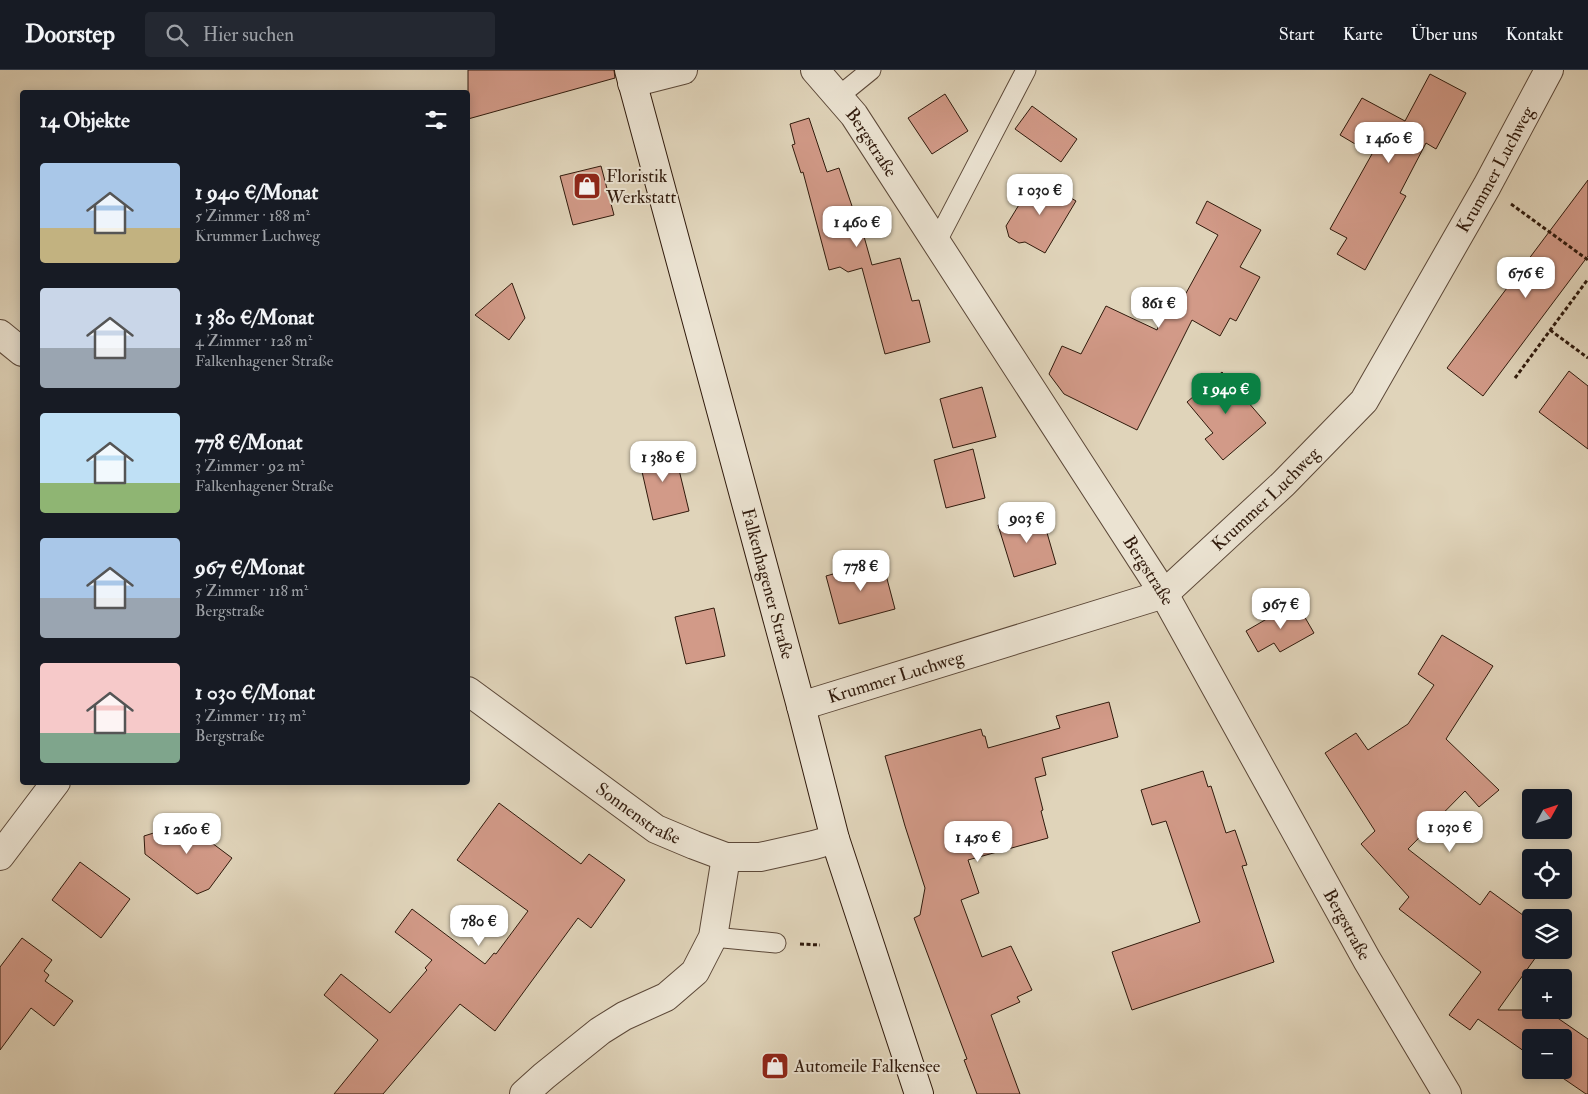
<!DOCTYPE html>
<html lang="de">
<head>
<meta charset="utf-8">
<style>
  :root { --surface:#171b24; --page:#242831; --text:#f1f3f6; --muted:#9ea1a6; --line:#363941; --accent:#0b8043 }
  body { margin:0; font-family:"IM FELL Double Pica",serif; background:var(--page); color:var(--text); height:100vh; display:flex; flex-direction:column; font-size:19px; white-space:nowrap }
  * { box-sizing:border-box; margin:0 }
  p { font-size:16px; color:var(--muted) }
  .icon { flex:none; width:28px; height:28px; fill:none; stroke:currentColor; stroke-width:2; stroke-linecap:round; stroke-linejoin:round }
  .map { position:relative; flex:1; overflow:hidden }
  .side { position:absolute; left:20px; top:20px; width:450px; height:695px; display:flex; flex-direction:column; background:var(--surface); border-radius:5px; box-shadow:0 2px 12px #0003 }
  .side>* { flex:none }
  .needle { width:32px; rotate:50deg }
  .controls { position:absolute; left:1522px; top:719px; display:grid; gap:10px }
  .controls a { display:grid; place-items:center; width:50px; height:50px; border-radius:5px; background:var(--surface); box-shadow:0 2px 12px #0003; font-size:25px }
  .price { position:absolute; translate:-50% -42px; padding:0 11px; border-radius:10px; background:#fff; color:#222; font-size:16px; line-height:32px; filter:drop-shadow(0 1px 2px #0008) }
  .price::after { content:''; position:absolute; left:50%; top:30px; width:15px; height:11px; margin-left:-8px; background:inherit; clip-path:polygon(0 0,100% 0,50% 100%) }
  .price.selected { background:var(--accent); color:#fff }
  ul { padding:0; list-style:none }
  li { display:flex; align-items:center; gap:15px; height:125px; padding:0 20px }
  li span { display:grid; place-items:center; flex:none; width:140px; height:100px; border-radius:5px; color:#555 }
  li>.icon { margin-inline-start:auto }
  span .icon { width:60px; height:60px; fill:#fffc; stroke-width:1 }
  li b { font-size:21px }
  h2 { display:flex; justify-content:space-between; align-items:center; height:60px; padding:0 20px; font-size:21px }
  header { display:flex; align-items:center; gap:30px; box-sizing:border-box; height:70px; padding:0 25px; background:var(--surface); border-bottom:1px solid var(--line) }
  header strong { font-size:24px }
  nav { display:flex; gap:28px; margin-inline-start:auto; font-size:18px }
  .search { width:350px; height:45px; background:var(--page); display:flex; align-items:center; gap:12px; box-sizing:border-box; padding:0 18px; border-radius:5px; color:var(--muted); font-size:19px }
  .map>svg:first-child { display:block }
  .building { fill:#d29a88; stroke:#301a0c }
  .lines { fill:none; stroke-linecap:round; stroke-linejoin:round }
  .service-casing { stroke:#5c4838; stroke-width:21 }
  .minor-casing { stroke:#5c4838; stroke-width:30 }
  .secondary-casing { stroke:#301a0c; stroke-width:30 }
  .path { stroke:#301a0c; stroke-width:3; stroke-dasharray:4 2.5; stroke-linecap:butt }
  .service { stroke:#ebe3d2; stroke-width:19 }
  .minor { stroke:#ebe3d2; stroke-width:28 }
  .secondary { stroke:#ebe3d2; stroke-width:28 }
  .labels { text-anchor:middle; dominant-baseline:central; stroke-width:4; stroke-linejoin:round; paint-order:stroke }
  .street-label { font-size:18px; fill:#301a0c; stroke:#ebe3d2 }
  .poi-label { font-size:18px; fill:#301a0c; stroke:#ebe3d2; text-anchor:start }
</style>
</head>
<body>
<header>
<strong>Doorstep</strong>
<div class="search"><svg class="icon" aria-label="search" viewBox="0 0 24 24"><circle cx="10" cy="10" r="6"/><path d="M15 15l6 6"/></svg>Hier suchen</div>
<nav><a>Start</a><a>Karte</a><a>Über uns</a><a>Kontakt</a></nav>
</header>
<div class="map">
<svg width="1588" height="1024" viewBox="0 0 1588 1024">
  <rect width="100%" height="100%" fill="#e0d4ba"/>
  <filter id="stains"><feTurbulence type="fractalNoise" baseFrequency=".004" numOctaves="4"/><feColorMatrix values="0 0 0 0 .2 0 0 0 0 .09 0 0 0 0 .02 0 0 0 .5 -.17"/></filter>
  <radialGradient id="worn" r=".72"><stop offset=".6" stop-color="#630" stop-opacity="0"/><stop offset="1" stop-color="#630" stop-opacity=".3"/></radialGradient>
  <!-- building -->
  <path class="building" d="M468,0H614L615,8L468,49Z
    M1430,4L1466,23L1436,79L1426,73L1400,123L1406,126L1365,200L1337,184L1347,168L1330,159L1372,84L1340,65L1362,28L1405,51Z
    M945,24L968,61L932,84L908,48Z
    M1032,36L1077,69L1061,92L1015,59Z
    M809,48L827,102L839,98L853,139L856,138L872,195L900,188L912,231L919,230L930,272L885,284L862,198L848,202L840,197L829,200L803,102L801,103L792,75L795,74L790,54Z
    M601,96L614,145L573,155L560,106Z
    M1036,107L1076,131L1045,183L1025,172L1019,173L1009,167L1006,156Z
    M1588,110V186L1483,326L1447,298Z
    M1207,131L1261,160L1240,197L1260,207L1236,251L1230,248L1220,266L1192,250L1137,360L1064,324L1049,304L1062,276L1081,284L1106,236L1157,260L1160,252L1177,220L1185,225L1218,165L1196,153Z
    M512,213L525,248L509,270L475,245Z
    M1569,301L1588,316V379L1539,342Z
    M1222,302L1266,353L1223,390L1205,369L1213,363L1187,332Z
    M982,317L996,367L953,378L940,329Z
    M673,375L689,441L653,450L638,384Z
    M973,379L985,428L946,438L934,390Z
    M1041,442L1056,494L1014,507L998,455Z
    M882,490L895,539L839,554L826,506Z
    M1296,532L1314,563L1280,582L1274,573L1258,582L1246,561Z
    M714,538L725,586L686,594L675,547Z
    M1442,565L1493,596L1446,669L1499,720L1479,737L1465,721L1408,779L1480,835L1490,821L1531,851V880H1541L1498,940H1546L1588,969V1024H1586L1551,1000H1564V968H1531V986L1478,949L1470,960L1449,945L1481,902L1399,839L1409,827L1361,774L1375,761L1325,683L1356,663L1368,680L1408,654L1434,615L1418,604Z
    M1109,632L1118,667L1042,688L1046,705L1035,708L1043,740L1041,741L1048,768L968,790L979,823L961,830L982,887L1011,876L1032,920L1017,927L1020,932L991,945L1020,1024H977L964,990L967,989L914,848L920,845L925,818L905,756L885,686L981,659L983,666H985L988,678L1060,658L1056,646Z
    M1203,701L1208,717L1211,716L1226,763L1235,760L1247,795L1242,796L1274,892L1132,940L1112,882L1200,852L1166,751L1152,755L1141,720Z
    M499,733L581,794L589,784L625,810L591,858L578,848L495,961L460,934L383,1024H334L378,970L324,925L341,904L390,943L427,900L425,898L432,890L395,862L412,839L485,894L494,883L496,884L528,841L457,790Z
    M169,749L176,754L180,749L232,788L209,819L197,824L145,784L144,766L160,761Z
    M80,792L130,829L101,868L52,830Z
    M22,868L52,890L44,901L49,905L45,911L73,931L54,956L31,938L0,980V897Z"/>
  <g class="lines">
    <defs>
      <path id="service" d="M839,26L871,0
        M937,171L1026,0
        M713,867L776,873"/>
      <g id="minor">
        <path id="s1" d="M815,0L854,45L1164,524L1367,890L1447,1024"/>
        <path d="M632,13L683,0"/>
        <path d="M0,264L22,282"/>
        <path id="s2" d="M468,621L656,759L694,775L726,787H760L814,775L835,769"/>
        <path id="s3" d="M801,636L1164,524L1283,414L1364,331L1487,116L1549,0"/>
        <path d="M0,786L56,712"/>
        <path d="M524,1024L544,1006L600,961L624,946L666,927L695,902L713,867L726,787"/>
      </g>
      <g id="secondary">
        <path id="s4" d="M629,0L801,636L835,769L919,1024"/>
      </g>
    </defs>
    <!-- service casing -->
    <use href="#service" class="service-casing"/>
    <!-- minor casing -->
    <use href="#minor" class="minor-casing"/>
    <!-- secondary casing -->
    <use href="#secondary" class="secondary-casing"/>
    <!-- path -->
    <path class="path" d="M1511,134L1588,190
      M1550,260L1588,288
      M1515,308L1588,209
      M800,874L820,875"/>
    <!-- service -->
    <use href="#service" class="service"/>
    <!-- minor -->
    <use href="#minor" class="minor"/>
    <!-- secondary -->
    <use href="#secondary" class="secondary"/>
  </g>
  <!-- icons -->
  <defs>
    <symbol id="shop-square" viewBox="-11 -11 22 22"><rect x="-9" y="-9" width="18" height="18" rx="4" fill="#8f2418" stroke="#ebe3d2"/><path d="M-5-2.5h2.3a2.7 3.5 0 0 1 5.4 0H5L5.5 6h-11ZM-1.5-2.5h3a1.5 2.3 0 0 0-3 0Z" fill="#fff"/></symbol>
  </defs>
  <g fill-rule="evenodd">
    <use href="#shop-square" x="571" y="100" width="32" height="32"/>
    <use href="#shop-square" x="759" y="980" width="32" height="32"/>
  </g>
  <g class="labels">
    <!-- street labels -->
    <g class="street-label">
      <text stroke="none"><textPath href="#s1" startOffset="92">Bergstraße</textPath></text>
      <text stroke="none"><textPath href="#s3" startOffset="924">Krummer Luchweg</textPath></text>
      <text stroke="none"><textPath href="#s3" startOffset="519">Krummer Luchweg</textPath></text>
      <text stroke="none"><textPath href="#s1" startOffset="602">Bergstraße</textPath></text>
      <text stroke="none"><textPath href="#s4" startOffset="532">Falkenhagener Straße</textPath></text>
      <text stroke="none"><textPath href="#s3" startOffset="99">Krummer Luchweg</textPath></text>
      <text stroke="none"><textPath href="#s2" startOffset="210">Sonnenstraße</textPath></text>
      <text stroke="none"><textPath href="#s1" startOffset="1008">Bergstraße</textPath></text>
    </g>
    <!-- poi labels -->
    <g class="poi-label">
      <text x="606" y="106">Floristik<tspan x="606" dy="21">Werkstatt</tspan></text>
      <text x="794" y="996">Automeile Falkensee</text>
    </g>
  </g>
  <rect width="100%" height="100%" filter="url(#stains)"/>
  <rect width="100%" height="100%" fill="url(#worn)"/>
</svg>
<div class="controls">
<a><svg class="needle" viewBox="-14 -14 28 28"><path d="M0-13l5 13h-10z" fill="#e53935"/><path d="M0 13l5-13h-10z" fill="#9ea1a6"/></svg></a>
<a><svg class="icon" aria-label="locate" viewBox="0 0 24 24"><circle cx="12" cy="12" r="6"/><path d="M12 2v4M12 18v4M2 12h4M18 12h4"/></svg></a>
<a><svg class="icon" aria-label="layers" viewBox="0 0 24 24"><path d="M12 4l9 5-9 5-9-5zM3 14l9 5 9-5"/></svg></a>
<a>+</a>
<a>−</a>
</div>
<b class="price" style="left:1389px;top:94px">1 460 €</b>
<b class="price" style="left:1040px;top:146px">1 030 €</b>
<b class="price" style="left:857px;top:178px">1 460 €</b>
<b class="price" style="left:1526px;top:229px">676 €</b>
<b class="price" style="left:1159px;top:259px">861 €</b>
<b class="price selected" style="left:1226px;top:345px">1 940 €</b>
<b class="price" style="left:663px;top:413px">1 380 €</b>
<b class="price" style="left:1027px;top:474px">903 €</b>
<b class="price" style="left:861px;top:522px">778 €</b>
<b class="price" style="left:1281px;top:560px">967 €</b>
<b class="price" style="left:1450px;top:783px">1 030 €</b>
<b class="price" style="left:187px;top:785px">1 260 €</b>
<b class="price" style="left:978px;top:793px">1 450 €</b>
<b class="price" style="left:479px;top:877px">780 €</b>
<section class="side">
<h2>14 Objekte<svg class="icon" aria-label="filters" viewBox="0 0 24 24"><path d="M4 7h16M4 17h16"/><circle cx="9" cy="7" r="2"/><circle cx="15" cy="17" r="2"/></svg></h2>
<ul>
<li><span style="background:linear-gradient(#a9c7e8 65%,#c2b280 0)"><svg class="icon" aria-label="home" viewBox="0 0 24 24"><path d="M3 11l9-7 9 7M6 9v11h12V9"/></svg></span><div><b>1 940 €/Monat</b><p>5 Zimmer · 188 m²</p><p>Krummer Luchweg</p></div></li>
<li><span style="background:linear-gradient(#c9d6e8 60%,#9aa5b1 0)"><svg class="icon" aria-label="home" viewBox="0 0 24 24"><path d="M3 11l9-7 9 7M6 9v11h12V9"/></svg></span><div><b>1 380 €/Monat</b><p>4 Zimmer · 128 m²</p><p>Falkenhagener Straße</p></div></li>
<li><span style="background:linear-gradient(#bfe0f5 70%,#8fb573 0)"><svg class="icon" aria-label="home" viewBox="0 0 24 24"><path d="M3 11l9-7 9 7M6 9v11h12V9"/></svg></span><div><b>778 €/Monat</b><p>3 Zimmer · 92 m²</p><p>Falkenhagener Straße</p></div></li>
<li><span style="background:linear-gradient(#a9c7e8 60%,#9aa5b1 0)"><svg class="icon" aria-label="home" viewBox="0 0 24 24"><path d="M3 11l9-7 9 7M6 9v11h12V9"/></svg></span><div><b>967 €/Monat</b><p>5 Zimmer · 118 m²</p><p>Bergstraße</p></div></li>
<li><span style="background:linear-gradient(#f6c9c9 70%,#7fa58c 0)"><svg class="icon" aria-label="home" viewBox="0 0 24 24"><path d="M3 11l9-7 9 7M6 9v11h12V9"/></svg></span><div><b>1 030 €/Monat</b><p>3 Zimmer · 113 m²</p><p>Bergstraße</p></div></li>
</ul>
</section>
</div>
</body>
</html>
